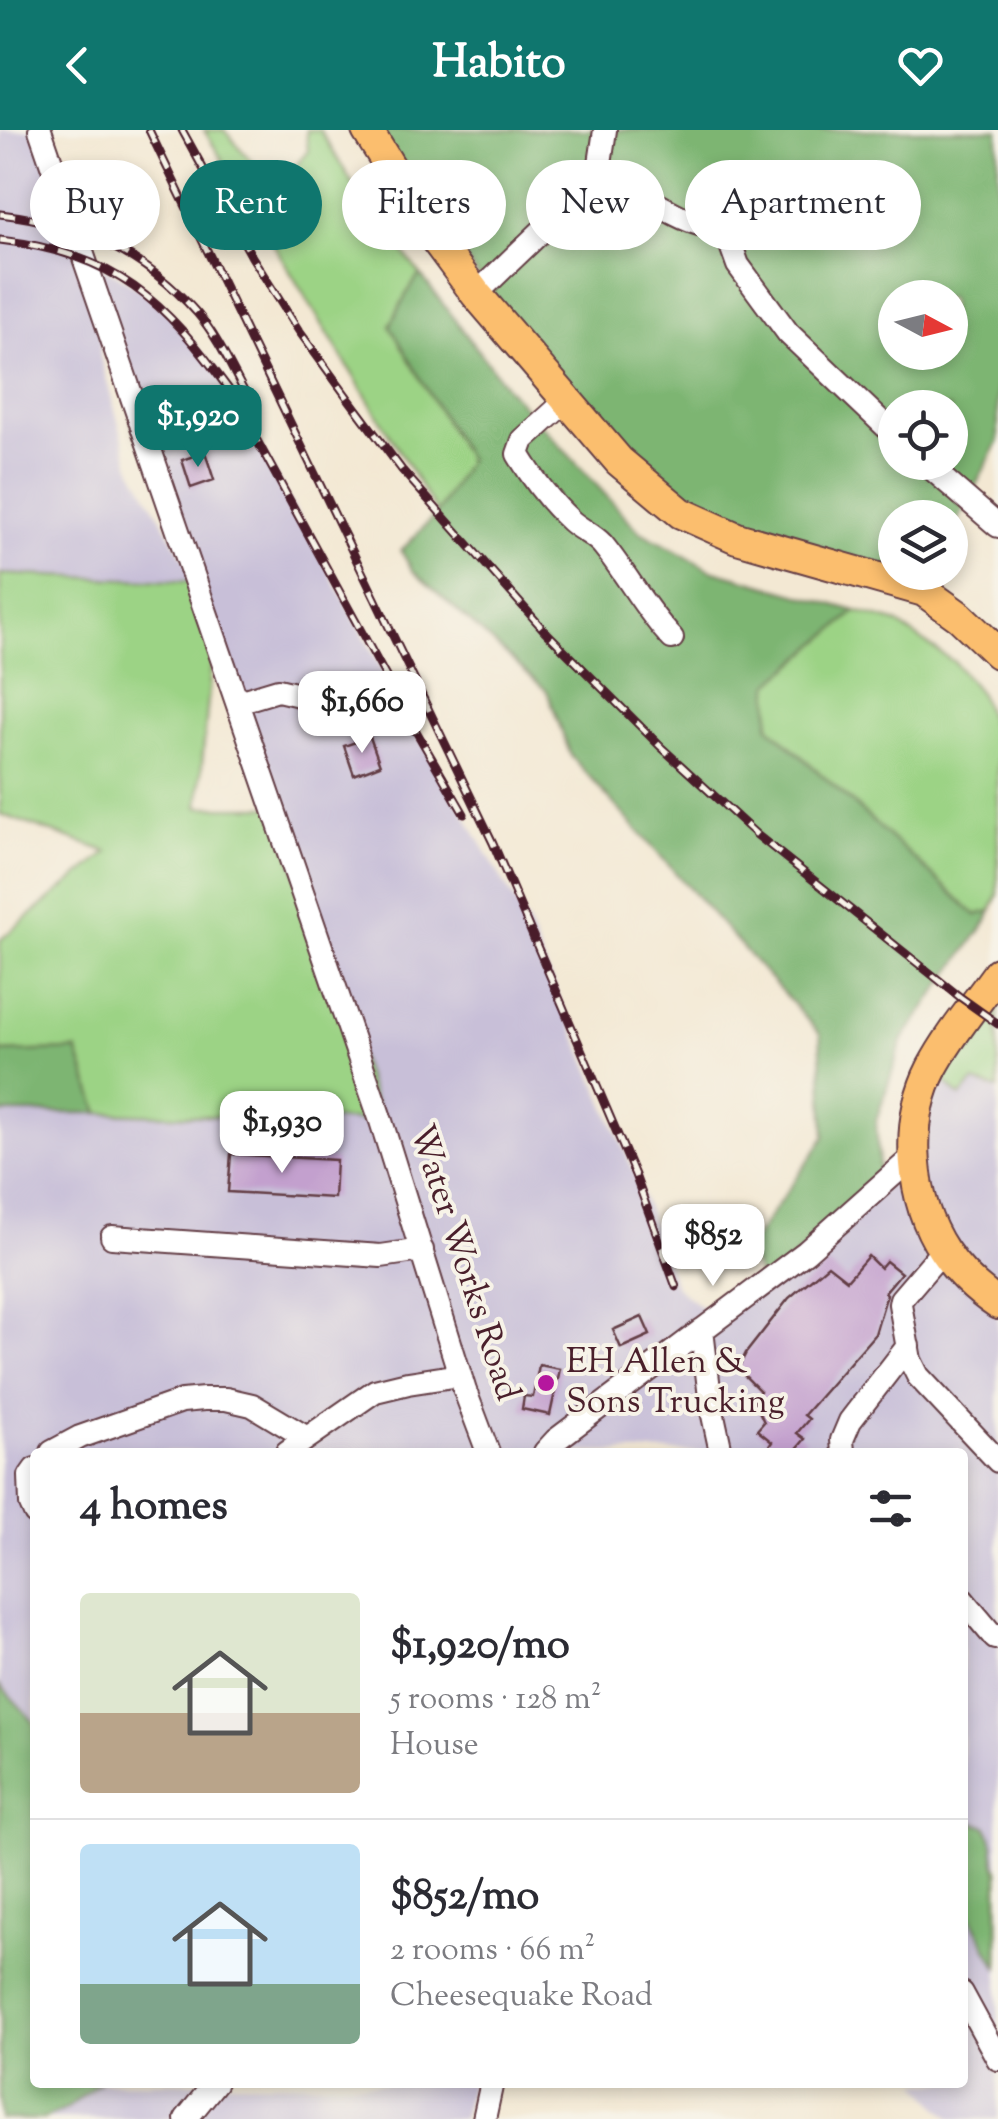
<!DOCTYPE html>
<html lang="en">
<head>
<meta charset="utf-8">
<style>
  :root { --surface:#fff; --page:#f7f7f7; --text:#2b2b33; --muted:#7c7c81; --line:#e1e1e2; --accent:#0f766e }
  body { margin:0; font-family:"Sorts Mill Goudy",serif; background:var(--page); color:var(--text); height:100vh; display:flex; flex-direction:column; font-size:38px; white-space:nowrap }
  * { box-sizing:border-box; margin:0 }
  p { font-size:32px; color:var(--muted) }
  .icon { flex:none; width:55px; height:55px; fill:none; stroke:currentColor; stroke-width:2; stroke-linecap:round; stroke-linejoin:round }
  .map { position:relative; flex:1; overflow:hidden }
  .side { position:absolute; left:30px; top:1318px; width:938px; height:640px; display:flex; flex-direction:column; background:var(--surface); border-radius:10px; box-shadow:0 5px 15px #0003 }
  .side>* { flex:none }
  .hud { position:absolute; left:30px; top:30px; width:940px; height:90px; display:flex; gap:20px }
  .needle { width:65px; rotate:97deg }
  .buttons { position:absolute; left:878px; top:150px; display:grid; gap:20px }
  .buttons a { display:grid; place-items:center; width:90px; height:90px; border-radius:50%; background:var(--surface); box-shadow:0 5px 15px #0003; font-size:50px }
  .price { position:absolute; translate:-50% -85px; padding:0 22px; border-radius:20px; background:#fff; color:#222; font-size:32px; line-height:65px; filter:drop-shadow(0 2px 5px #0008) }
  .price::after { content:''; position:absolute; left:50%; top:60px; width:30px; height:22px; margin-left:-15px; background:inherit; clip-path:polygon(0 0,100% 0,50% 100%) }
  .price.selected { background:var(--accent); color:#fff }
  ul { padding:0; list-style:none }
  li { display:flex; align-items:center; gap:30px; height:250px; padding:0 50px }
  li+li { border-top:2px solid var(--line) }
  li span { display:grid; place-items:center; flex:none; width:280px; height:200px; border-radius:10px; color:#555 }
  li>.icon { margin-inline-start:auto }
  span .icon { width:120px; height:120px; fill:#fffc; stroke-width:1 }
  li b { font-size:42px }
  h2 { display:flex; justify-content:space-between; align-items:center; height:120px; padding:0 50px; font-size:42px }
  .tag { padding:0 35px; border-radius:45px; background:var(--surface); box-shadow:0 5px 15px #0003; font-size:35px; line-height:90px }
  .tag.selected { background:var(--accent); color:#fff }
  header { display:flex; justify-content:space-between; align-items:center; height:130px; padding:0 50px; background:var(--accent); color:#fff; font-size:45px; font-weight:800 }
  .map>svg:first-child { display:block }
  .industrial { fill:#c8bfd8 }
  .green { fill:#9cd385; stroke:#737958; stroke-width:2.5 }
  .forest { fill:#7db572; stroke:#646a4e; stroke-width:2.5; fill-rule:evenodd }
  .building { fill:#c3a0ce }
  .lines { fill:none; stroke-linecap:round; stroke-linejoin:round }
  .minor-casing { stroke:#633d44; stroke-width:26 }
  .major-casing { stroke:#633d44; stroke-width:34 }
  .minor { stroke:#fff; stroke-width:22 }
  .major { stroke:#fbbe6e; stroke-width:30 }
  .rail-casing { stroke:#4a1f2b; stroke-width:9 }
  .rail { stroke:#f7f3e8; stroke-width:5; stroke-dasharray:15; stroke-linecap:butt }
  .poi-dot { fill:#b5179e; stroke:#f7f3e8; stroke-width:4 }
  .labels { text-anchor:middle; dominant-baseline:central; stroke-width:8; stroke-linejoin:round; paint-order:stroke }
  .street-label { font-size:35px; fill:#4a1f2b; stroke:#f7f3e8 }
  .poi-label { font-size:35px; fill:#4a1f2b; stroke:#f7f3e8; text-anchor:start }
</style>
</head>
<body>
<header><svg class="icon" aria-label="back" viewBox="0 0 24 24"><path d="M15 5l-7 7 7 7"/></svg>Habito<svg class="icon" aria-label="heart" viewBox="0 0 24 24"><path d="M12 20l-8-8c-3-5 5-10 8-4 3-6 11-1 8 4z"/></svg></header>
<div class="map">
<svg width="998" height="1989" viewBox="0 0 998 1989">
  <rect width="100%" height="100%" fill="#f7f3e8"/>
  <filter id="ink" filterUnits="userSpaceOnUse"><feTurbulence type="fractalNoise" baseFrequency=".01" numOctaves="2"/><feDisplacementMap in="SourceGraphic" scale="20" xChannelSelector="R" yChannelSelector="G"/><feConvolveMatrix kernelMatrix="1 2 1 2 8 2 1 2 1" color-interpolation-filters="sRGB"/></filter>
  <filter id="wash" filterUnits="userSpaceOnUse"><feTurbulence type="fractalNoise" baseFrequency=".0048" numOctaves="4" result="noise"/><feDisplacementMap in="SourceGraphic" scale="40" xChannelSelector="R" yChannelSelector="G"/><feGaussianBlur stdDeviation="2.25" result="paint"/><feColorMatrix in="noise" values="0 0 0 0 0 0 0 0 0 0 0 0 0 0 0 0 0 1.4 0 .05"/><feComposite in="paint" operator="in"/></filter>
  <g filter="url(#wash)">
    <rect width="100%" height="100%" fill="#f3e8d3"/>
    <!-- industrial -->
    <path class="industrial" d="M0,0H41L86,132L116,144L143,162L165,180L199,218L230,261L409,589L528,794L635,1045L676,1157L717,1189L914,1026L932,938L998,959V1989H952L941,1980L918,1953L962,1952V1322H35V1593L0,1555V983H99L380,991L101,168L100,226L130,334L197,452L0,444Z
      M99,1953H471L462,1989H44L66,1979Z"/>
    <!-- green -->
    <path class="green" d="M204,0H224L276,59L308,21L306,0H320L359,64L420,144L406,165L391,196L468,331L437,383Z
      M0,444L197,452L214,506L198,677H274L381,991L99,983L76,920L0,922V810L108,722L0,684Z
      M856,481L895,492L954,532L980,564L998,611V765L991,781L976,785L769,597L770,554Z
      M998,843V959L974,952L960,967L932,939Z"/>
    <!-- forest -->
    <path class="forest" d="M367,0H998V312L950,406V388H895V442L933,443L924,461L737,408L619,331ZM895,168H950V222H895ZM895,278H950V332H895Z
      M420,144L507,258L639,401L711,440L856,481L770,554L769,597L976,785L991,781L987,791L903,909L876,991L880,1053L763,1155L747,1119L825,1007L820,904L571,626L547,561L413,441L401,421L437,383L468,330L390,196L406,165Z
      M77,920L99,983H0V922Z
      M0,1555L35,1593V1952L99,1953L66,1979L44,1989H0Z
      M963,1683L973,1693L986,1696C997,1713 991,1724 998,1741V1839L963,1772Z"/>
    <g id="blocks">
      <!-- building -->
      <path class="building" d="M205,322L214,350L191,358L182,330Z
        M370,607L380,635L354,645L344,616Z
        M231,1024L336,1030L334,1068L228,1062Z
        M868,1126L880,1138L886,1131L901,1143L885,1162L887,1164L875,1204L804,1285L809,1289L797,1303L805,1309L794,1322H765L772,1312L757,1300L764,1292L753,1268L760,1261L738,1239L746,1223L789,1168L828,1135L847,1150Z
        M642,1187L650,1205L621,1218L613,1200Z
        M539,1235L560,1239L550,1285L522,1279L524,1266L533,1267Z"/>
    </g>
  </g>
  <g filter="url(#ink)">
    <use href="#blocks" fill-opacity="0" stroke="#633d44" stroke-width="2.5"/>
    <g class="lines">
      <defs>
        <path id="minor" d="M40,0L381,991L465,1261L488,1322
          M598,47L605,0
          M725,99L738,135L788,203L895,305
          M476,164L598,47C652,59 693,116 752,92
          M567,270L523,310L518,324C533,349 549,371 571,391C581,400 593,404 602,414C627,444 645,480 672,508
          M924,332L998,396
          M238,572L278,560L308,567L321,565
          M112,1107L381,1126L422,1120
          M943,1120L901,1169L900,1174L910,1230L918,1246L998,1331
          M702,1200L711,1276L721,1322
          M52,1322L80,1307L182,1271L204,1269H226L252,1275L307,1308
          M287,1322L375,1261L408,1253L460,1245
          M545,1322L556,1310L806,1122L914,1026
          M843,1322L842,1310L850,1291L908,1216
          M35,1339L30,1346L31,1374L35,1383
          M962,1469L995,1508L998,1505
          M962,1863L998,1929
          M186,1989L216,1952
          M484,1989L492,1952"/>
        <path id="major" d="M367,0L433,106L476,164L619,331L681,383L737,408L924,461L960,487L998,523
          M998,843C976,874 950,904 932,938C904,992 910,1070 944,1121C958,1142 977,1160 998,1174"/>
      </defs>
      <!-- minor casing -->
      <use href="#minor" class="minor-casing"/>
      <!-- major casing -->
      <use href="#major" class="major-casing"/>
      <!-- minor -->
      <use href="#minor" class="minor"/>
      <!-- major -->
      <use href="#major" class="major"/>
      <defs>
        <path id="rail" d="M149,0L493,713L635,1045L676,1157
          M182,0L252,127L299,201L345,264L402,340L544,500L661,617L757,705L960,867L998,894
          M0,84C79,93 144,123 197,183C217,206 231,237 245,263
          M0,110C116,124 164,170 230,261L409,589L464,684"/>
      </defs>
      <!-- rail casing -->
      <use href="#rail" class="rail-casing"/>
      <!-- rail -->
      <use href="#rail" class="rail"/>
    </g>
  </g>
  <!-- markers -->
  <circle class="poi-dot" cx="546" cy="1253" r="10"/>
  <g class="labels">
    <!-- street labels -->
    <g class="street-label">
      <text transform="translate(463 1133) rotate(72)">Water Works Road</text>
    </g>
    <!-- poi labels -->
    <g class="poi-label">
      <text x="566" y="1233">EH Allen &amp;<tspan x="566" dy="40">Sons Trucking</tspan></text>
    </g>
  </g>
</svg>
<div class="buttons">
<a><svg class="needle" viewBox="-14 -14 28 28"><path d="M0-13l5 13h-10z" fill="#e53935"/><path d="M0 13l5-13h-10z" fill="#7c7c81"/></svg></a>
<a><svg class="icon" aria-label="locate" viewBox="0 0 24 24"><circle cx="12" cy="12" r="6"/><path d="M12 2v4M12 18v4M2 12h4M18 12h4"/></svg></a>
<a><svg class="icon" aria-label="layers" viewBox="0 0 24 24"><path d="M12 4l9 5-9 5-9-5zM3 14l9 5 9-5"/></svg></a>
</div>
<b class="price selected" style="left:198px;top:340px">$1,920</b>
<b class="price" style="left:362px;top:626px">$1,660</b>
<b class="price" style="left:282px;top:1046px">$1,930</b>
<b class="price" style="left:713px;top:1159px">$852</b>
<div class="hud">
<a class="tag">Buy</a>
<a class="tag selected">Rent</a>
<a class="tag">Filters</a>
<a class="tag">New</a>
<a class="tag">Apartment</a>
</div>
<section class="side">
<h2>4 homes<svg class="icon" aria-label="filters" viewBox="0 0 24 24"><path d="M4 7h16M4 17h16"/><circle cx="9" cy="7" r="2"/><circle cx="15" cy="17" r="2"/></svg></h2>
<ul>
<li><span style="background:linear-gradient(#dfe7d0 60%,#b9a48a 0)"><svg class="icon" aria-label="home" viewBox="0 0 24 24"><path d="M3 11l9-7 9 7M6 9v11h12V9"/></svg></span><div><b>$1,920/mo</b><p>5 rooms · 128 m²</p><p>House</p></div></li>
<li><span style="background:linear-gradient(#bfe0f5 70%,#7fa58c 0)"><svg class="icon" aria-label="home" viewBox="0 0 24 24"><path d="M3 11l9-7 9 7M6 9v11h12V9"/></svg></span><div><b>$852/mo</b><p>2 rooms · 66 m²</p><p>Cheesequake Road</p></div></li>
</ul>
</section>
</div>
</body>
</html>
